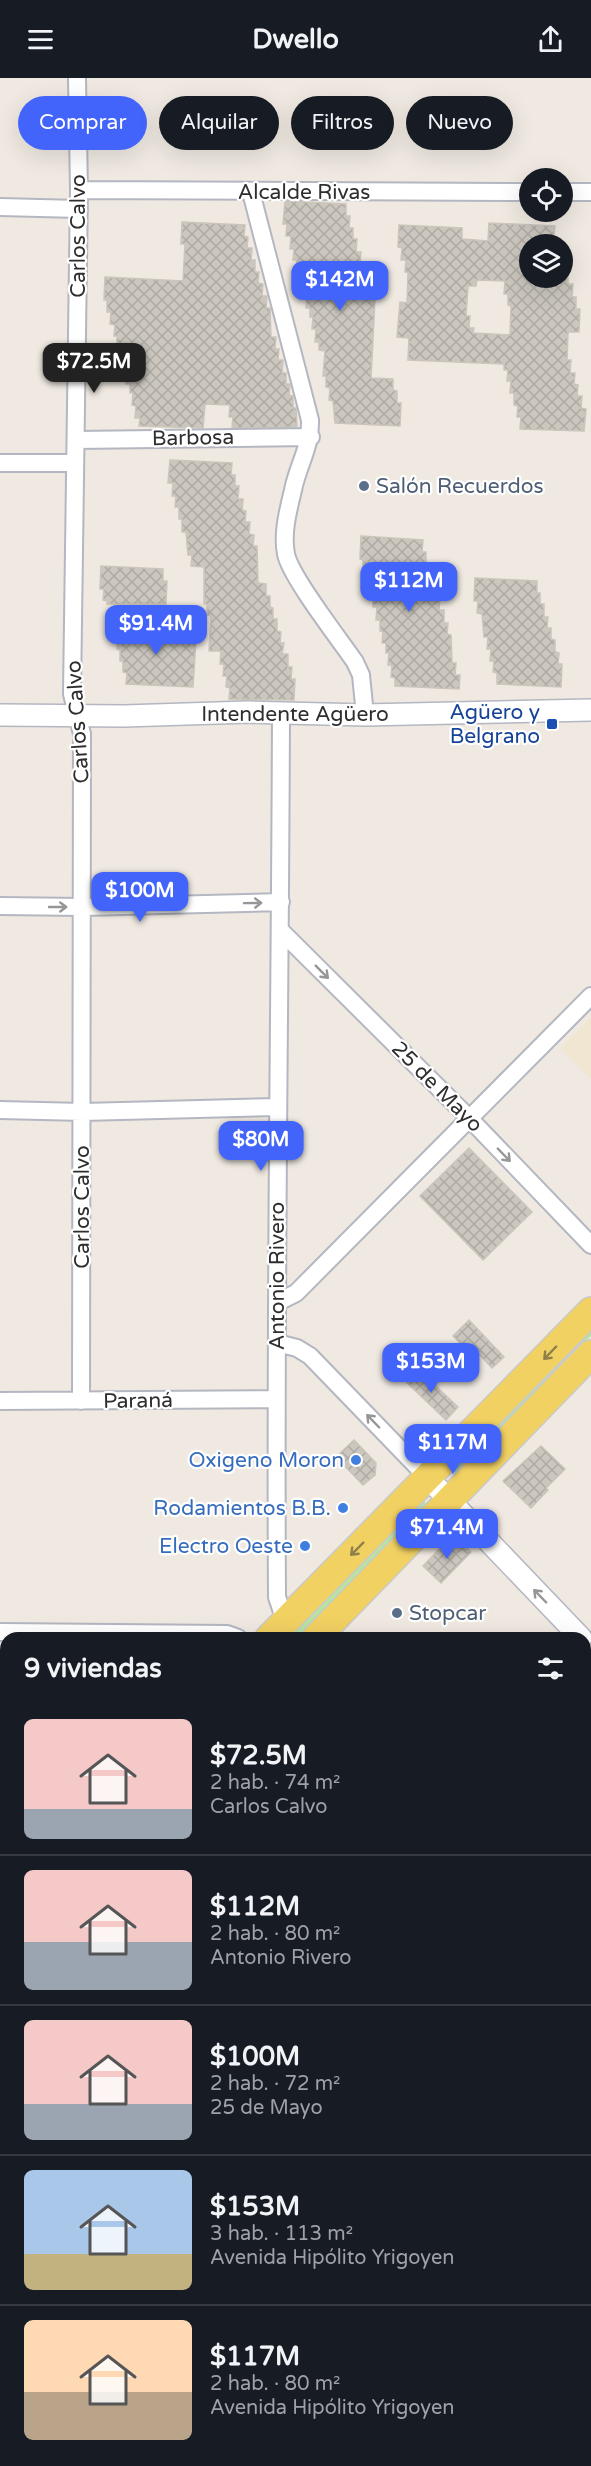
<!DOCTYPE html>
<html lang="es">
<head>
<meta charset="utf-8">
<style>
  :root { --surface:#171b24; --page:#242831; --text:#f1f3f6; --muted:#9ea1a6; --line:#363941; --accent:#4264fb }
  body { margin:0; font-family:"Varela Round",sans-serif; background:var(--page); color:var(--text); height:100vh; display:flex; flex-direction:column; font-size:22px; white-space:nowrap }
  * { box-sizing:border-box; margin:0 }
  p { font-size:20px; color:var(--muted) }
  .icon { flex:none; width:33px; height:33px; fill:none; stroke:currentColor; stroke-width:2; stroke-linecap:round; stroke-linejoin:round }
  .map { position:relative; flex:1; overflow:hidden }
  .sheet { position:absolute; left:0px; top:1554px; width:591px; height:834px; display:flex; flex-direction:column; background:var(--surface); border-radius:18px 18px 0 0; box-shadow:0 6px 24px #0002 }
  .sheet>* { flex:none }
  .banner { position:absolute; left:18px; top:18px; width:555px; height:54px; display:flex; gap:12px }
  .buttons { position:absolute; left:519px; top:90px; display:grid; gap:12px }
  .buttons a { display:grid; place-items:center; width:54px; height:54px; border-radius:50%; background:var(--surface); box-shadow:0 6px 24px #0002; font-size:30px }
  .price { position:absolute; translate:-50% -51px; padding:0 14px; border-radius:12px; background:var(--accent); color:#fff; font-size:20px; line-height:39px; filter:drop-shadow(0 2px 3px #0008) }
  .price::after { content:''; position:absolute; left:50%; top:36px; width:18px; height:14px; margin-left:-9px; background:inherit; clip-path:polygon(0 0,100% 0,50% 100%) }
  .price.current { background:#222; color:#fff }
  ul { padding:0; list-style:none }
  li { display:flex; align-items:center; gap:18px; height:150px; padding:0 24px }
  li+li { border-top:2px solid var(--line) }
  li span { display:grid; place-items:center; flex:none; width:168px; height:120px; border-radius:9px; color:#555 }
  li>.icon { margin-inline-start:auto }
  span .icon { width:72px; height:72px; fill:#fffc; stroke-width:1 }
  li b { font-size:26px }
  h2 { display:flex; justify-content:space-between; align-items:center; height:72px; padding:0 24px; font-size:26px }
  .tag { padding:0 21px; border-radius:27px; background:var(--surface); box-shadow:0 6px 24px #0002; font-size:21px; line-height:54px }
  .tag.current { background:var(--accent); color:#fff }
  header { display:flex; justify-content:space-between; align-items:center; height:78px; padding:0 24px; background:var(--surface); font-size:27px; font-weight:700 }
  .map>svg:first-child { display:block }
  .education { fill:#f0e6d1 }
  .grass { fill:#b6e59e }
  .building { fill:url(#building-cross-hatch); stroke:#cbc5ba; stroke-width:1.5; fill-rule:evenodd }
  .lines { fill:none; stroke-linecap:round; stroke-linejoin:round }
  .minor-casing { stroke:#b4b7c1; stroke-width:20 }
  .tertiary-casing { stroke:#b4b7c1; stroke-width:24 }
  .primary-casing { stroke:#c9c9c9; stroke-width:30 }
  .minor { stroke:#fff; stroke-width:16 }
  .tertiary { stroke:#fff; stroke-width:21 }
  .primary { stroke:#f2d163; stroke-width:27 }
  .oneway { stroke:#969696 }
  .oneway2 { stroke:#908048 }
  .service-dot { fill:#5c6f8a; stroke:#fff; stroke-width:2 }
  .transit-dot { fill:#1a4fb4; stroke:#fff; stroke-width:2 }
  .shop-dot { fill:#3f7fe0; stroke:#fff; stroke-width:2 }
  .labels { text-anchor:middle; dominant-baseline:central; stroke-width:4.5; stroke-linejoin:round; paint-order:stroke }
  .street-label { font-size:21px; fill:#2e2e2e; stroke:#fff }
  .service-label { font-size:21px; fill:#4e5e75; stroke:#fff; text-anchor:start }
  .transit-label { font-size:21px; fill:#164399; stroke:#fff; text-anchor:end }
  .shop-label { font-size:21px; fill:#366cbe; stroke:#fff; text-anchor:end }
</style>
</head>
<body>
<header><svg class="icon" aria-label="menu" viewBox="0 0 24 24"><path d="M4 6h16M4 12h16M4 18h16"/></svg>Dwello<svg class="icon" aria-label="share" viewBox="0 0 24 24"><path d="M12 15V3M7 8l5-5 5 5M5 13v7h14v-7"/></svg></header>
<div class="map">
<svg width="591" height="2388" viewBox="0 0 591 2388">
  <defs>
    <pattern id="building-cross-hatch" width="8" height="8" patternUnits="userSpaceOnUse" patternTransform="scale(1.5)"><rect width="8" height="8" fill="#cbc7bf"/><path d="M0 0l8 8M0 8l8-8" fill="none" stroke="#afaba4"/></pattern>
  </defs>
  <rect width="100%" height="100%" fill="#efe9e1"/>
  <!-- education -->
  <path class="education" d="M591,939V1001L560,970Z"/>
  <!-- grass -->
  <path class="grass" d="M591,1250V1258L456,1395L452,1391Z
    M423,1422L427,1426L298,1559L293,1555Z"/>
  <!-- building -->
  <path class="building" d="M285,123L346,126V138H350L349,150H353V161H357L356,174H361L360,185H364L363,196L368,197L367,209H372L371,221H375L371,300L393,301V312L397,313V325H401L400,348L335,345L333,323L329,322L330,310L326,309V298H323L325,273L319,272V264H315L316,251H312L313,239H310V230H306L307,218H303L304,207L300,206V194H296L297,182H293L294,171H290L291,158H286L287,146H283Z
    M182,144L245,147L244,158L248,159L247,170H252L251,182H255V194H259L258,205L263,206L262,218H267L266,230H270L271,259H276L275,271H279L278,282H283L282,295H286V306H290L289,317L293,318V330H296L297,349L232,350L233,339H229L230,327L205,326L203,350L139,348L140,340H135L136,328L132,327L133,315H130V306H126L127,294H124V283H120L121,270H117V258H114L115,247L110,246L111,234H107V222H104L105,199L183,203L185,166H181Z
    M489,145L555,148L553,166H530V200H568V206H573L572,219H576V231H580L579,254H568L567,282H571L570,295H575L574,306L578,307L577,318H582L581,330L586,331L584,353L520,351L521,339H517L518,328L514,327V315H510L511,303H507L508,292H504V286L408,282L409,260L397,259L400,224L407,225L408,194H405L406,182H401L402,170L398,169L399,147L462,150V161L488,163ZM477,202L505,203L504,216H508V227L511,228L510,257L473,255L474,250H469L470,238H466L468,208H476Z
    M170,382L232,385L231,397H235V408H239L238,421H243L242,432L246,433L245,444H250L249,456L254,457L253,468H257L258,505L266,506V518H270V529L273,530V541H277V553L281,554L280,565H284L282,576H288V589H292L291,601H295L294,622L229,621L230,610L226,609L227,598H223L224,586H220L221,573H209L211,538L207,537V526H204V489L191,488L192,477H188L186,454H182V441H179V429H175L176,418H172L173,405H168Z
    M361,458L423,462L422,474H426V485H430L429,496L433,497L432,509H437L436,521H440L439,532H444V545H448L447,556L451,557L452,585H456L455,597H460L459,611L395,608V600L391,599L392,587H388L389,575H386V565H382L383,554L380,553V542H376L377,529H373V518L370,517V506H366L367,493H363V482L360,481Z
    M101,488L163,491V503H167L166,526H107V523L103,522L104,511H100Z
    M475,500L537,503V515H540V526H544V539H548L547,550H551V561L555,562V574L559,575L558,586H562L561,609L497,606V595L493,594L494,583H490L491,571H487L488,559H484L482,536L477,535L478,523H474Z
    M118,547L181,550L180,562H196L193,609L126,606L127,595L123,594V583H120V572L117,571Z
    M469,1070L532,1134L483,1182L420,1118Z
    M469,1242L504,1279L492,1290L475,1272L471,1276L453,1258Z
    M417,1290L458,1329L446,1342L405,1303Z
    M354,1362L376,1385L375,1397L363,1407L336,1379Z
    M541,1368L565,1391L546,1410L548,1412L531,1430L503,1403Z
    M448,1462L460,1464L471,1474L441,1505L423,1488Z"/>
  <g class="lines">
    <defs>
      <path id="minor" d="M77,0L79,112L72,616L82,656L81,1323
        M79,112L530,114
        M251,114L310,342C311,369 298,387 293,412C288,433 282,455 286,476C290,498 340,562 355,584L361,597L365,637
        M562,114H591
        M0,129L79,131
        M76,362L311,359
        M0,385H75
        M281,636C280,930 275,1225 277,1519L285,1543
        M0,828L83,829L281,824
        M281,853L469,1040L591,1167
        M0,1032L83,1034L278,1029
        M278,1224L296,1215L591,918
        M277,1265L297,1270L310,1278L428,1400
        M0,1323L276,1321
        M0,1554L227,1556L238,1560
        M585,1698L591,1692
        M0,1784H6
        M585,1910L591,1916
        M0,2064L6,2070
        M585,2100L591,2093
        M585,2296L591,2303
        M0,2299L6,2293
        M303,2388L309,2382"/>
      <path id="tertiary" d="M0,637L124,638L248,634L365,637L591,632
        M428,1400L581,1560"/>
      <path id="primary" d="M269,1560L591,1233
        M316,1560L591,1276
        M0,1839L6,1833
        M0,1884L6,1878"/>
    </defs>
    <!-- minor casing -->
    <use href="#minor" class="minor-casing"/>
    <!-- tertiary casing -->
    <use href="#tertiary" class="tertiary-casing"/>
    <!-- primary casing -->
    <use href="#primary" class="primary-casing"/>
    <!-- minor -->
    <use href="#minor" class="minor"/>
    <!-- tertiary -->
    <use href="#tertiary" class="tertiary"/>
    <!-- primary -->
    <use href="#primary" class="primary"/>
  </g>
  <!-- one-way arrows -->
  <defs><path id="oneway-shaft" d="M-6 0H5M1.5-3L5.5 0L1.5 3" fill="none" stroke-width="1.6" stroke-linecap="round" stroke-linejoin="round" transform="scale(1.5)"/></defs>
  <g class="oneway">
    <use href="#oneway-shaft" transform="translate(253 825) rotate(-1)"/>
    <use href="#oneway-shaft" transform="translate(58 829)"/>
    <use href="#oneway-shaft" transform="translate(322 894) rotate(45)"/>
    <use href="#oneway-shaft" transform="translate(504 1077) rotate(46)"/>
    <use href="#oneway-shaft" transform="translate(373 1343) rotate(-134)"/>
    <use href="#oneway-shaft" transform="translate(540 1518) rotate(-134)"/>
  </g>
  <g class="oneway2">
    <use href="#oneway-shaft" transform="translate(550 1275) rotate(134)"/>
    <use href="#oneway-shaft" transform="translate(357 1471) rotate(135)"/>
  </g>
  <!-- markers -->
  <g class="service-dot">
    <circle cx="364" cy="408" r="6"/>
    <circle cx="397" cy="1535" r="6"/>
  </g>
  <rect class="transit-dot" x="546" y="640" width="12" height="12" rx="3"/>
  <g class="shop-dot">
    <circle cx="356" cy="1382" r="6"/>
    <circle cx="343" cy="1430" r="6"/>
    <circle cx="305" cy="1468" r="6"/>
  </g>
  <g class="labels">
    <!-- street labels -->
    <g class="street-label">
      <text x="304" y="114">Alcalde Rivas</text>
      <text transform="translate(78 158) rotate(-90)">Carlos Calvo</text>
      <text transform="translate(193 360) rotate(-1)">Barbosa</text>
      <text x="295" y="636">Intendente Agüero</text>
      <text transform="translate(78 644) rotate(-94)">Carlos Calvo</text>
      <text transform="translate(437 1009) rotate(45)">25 de Mayo</text>
      <text transform="translate(82 1129) rotate(-90)">Carlos Calvo</text>
      <text transform="translate(277 1198) rotate(-90)">Antonio Rivero</text>
      <text transform="translate(138 1323) rotate(-1)">Paraná</text>
    </g>
    <!-- service labels -->
    <g class="service-label">
      <text x="376" y="408">Salón Recuerdos</text>
      <text x="409" y="1535">Stopcar</text>
    </g>
    <!-- transit labels -->
    <g class="transit-label">
      <text x="540" y="634">Agüero y<tspan x="540" dy="24">Belgrano</tspan></text>
    </g>
    <!-- shop labels -->
    <g class="shop-label">
      <text x="344" y="1382">Oxigeno Moron</text>
      <text x="331" y="1430">Rodamientos B.B.</text>
      <text x="293" y="1468">Electro Oeste</text>
    </g>
  </g>
</svg>
<div class="buttons">
<a><svg class="icon" aria-label="locate" viewBox="0 0 24 24"><circle cx="12" cy="12" r="6"/><path d="M12 2v4M12 18v4M2 12h4M18 12h4"/></svg></a>
<a><svg class="icon" aria-label="layers" viewBox="0 0 24 24"><path d="M12 4l9 5-9 5-9-5zM3 14l9 5 9-5"/></svg></a>
</div>
<b class="price" style="left:340px;top:234px">$142M</b>
<b class="price current" style="left:94px;top:316px">$72.5M</b>
<b class="price" style="left:409px;top:535px">$112M</b>
<b class="price" style="left:156px;top:578px">$91.4M</b>
<b class="price" style="left:140px;top:845px">$100M</b>
<b class="price" style="left:261px;top:1094px">$80M</b>
<b class="price" style="left:431px;top:1316px">$153M</b>
<b class="price" style="left:453px;top:1397px">$117M</b>
<b class="price" style="left:447px;top:1482px">$71.4M</b>
<div class="banner">
<a class="tag current">Comprar</a>
<a class="tag">Alquilar</a>
<a class="tag">Filtros</a>
<a class="tag">Nuevo</a>
</div>
<section class="sheet">
<h2>9 viviendas<svg class="icon" aria-label="filters" viewBox="0 0 24 24"><path d="M4 7h16M4 17h16"/><circle cx="9" cy="7" r="2"/><circle cx="15" cy="17" r="2"/></svg></h2>
<ul>
<li><span style="background:linear-gradient(#f6c9c9 75%,#9aa5b1 0)"><svg class="icon" aria-label="home" viewBox="0 0 24 24"><path d="M3 11l9-7 9 7M6 9v11h12V9"/></svg></span><div><b>$72.5M</b><p>2 hab. · 74 m²</p><p>Carlos Calvo</p></div></li>
<li><span style="background:linear-gradient(#f6c9c9 60%,#9aa5b1 0)"><svg class="icon" aria-label="home" viewBox="0 0 24 24"><path d="M3 11l9-7 9 7M6 9v11h12V9"/></svg></span><div><b>$112M</b><p>2 hab. · 80 m²</p><p>Antonio Rivero</p></div></li>
<li><span style="background:linear-gradient(#f6c9c9 70%,#9aa5b1 0)"><svg class="icon" aria-label="home" viewBox="0 0 24 24"><path d="M3 11l9-7 9 7M6 9v11h12V9"/></svg></span><div><b>$100M</b><p>2 hab. · 72 m²</p><p>25 de Mayo</p></div></li>
<li><span style="background:linear-gradient(#a9c7e8 70%,#c2b280 0)"><svg class="icon" aria-label="home" viewBox="0 0 24 24"><path d="M3 11l9-7 9 7M6 9v11h12V9"/></svg></span><div><b>$153M</b><p>3 hab. · 113 m²</p><p>Avenida Hipólito Yrigoyen</p></div></li>
<li><span style="background:linear-gradient(#ffd9b3 60%,#b9a48a 0)"><svg class="icon" aria-label="home" viewBox="0 0 24 24"><path d="M3 11l9-7 9 7M6 9v11h12V9"/></svg></span><div><b>$117M</b><p>2 hab. · 80 m²</p><p>Avenida Hipólito Yrigoyen</p></div></li>
</ul>
</section>
</div>
</body>
</html>
